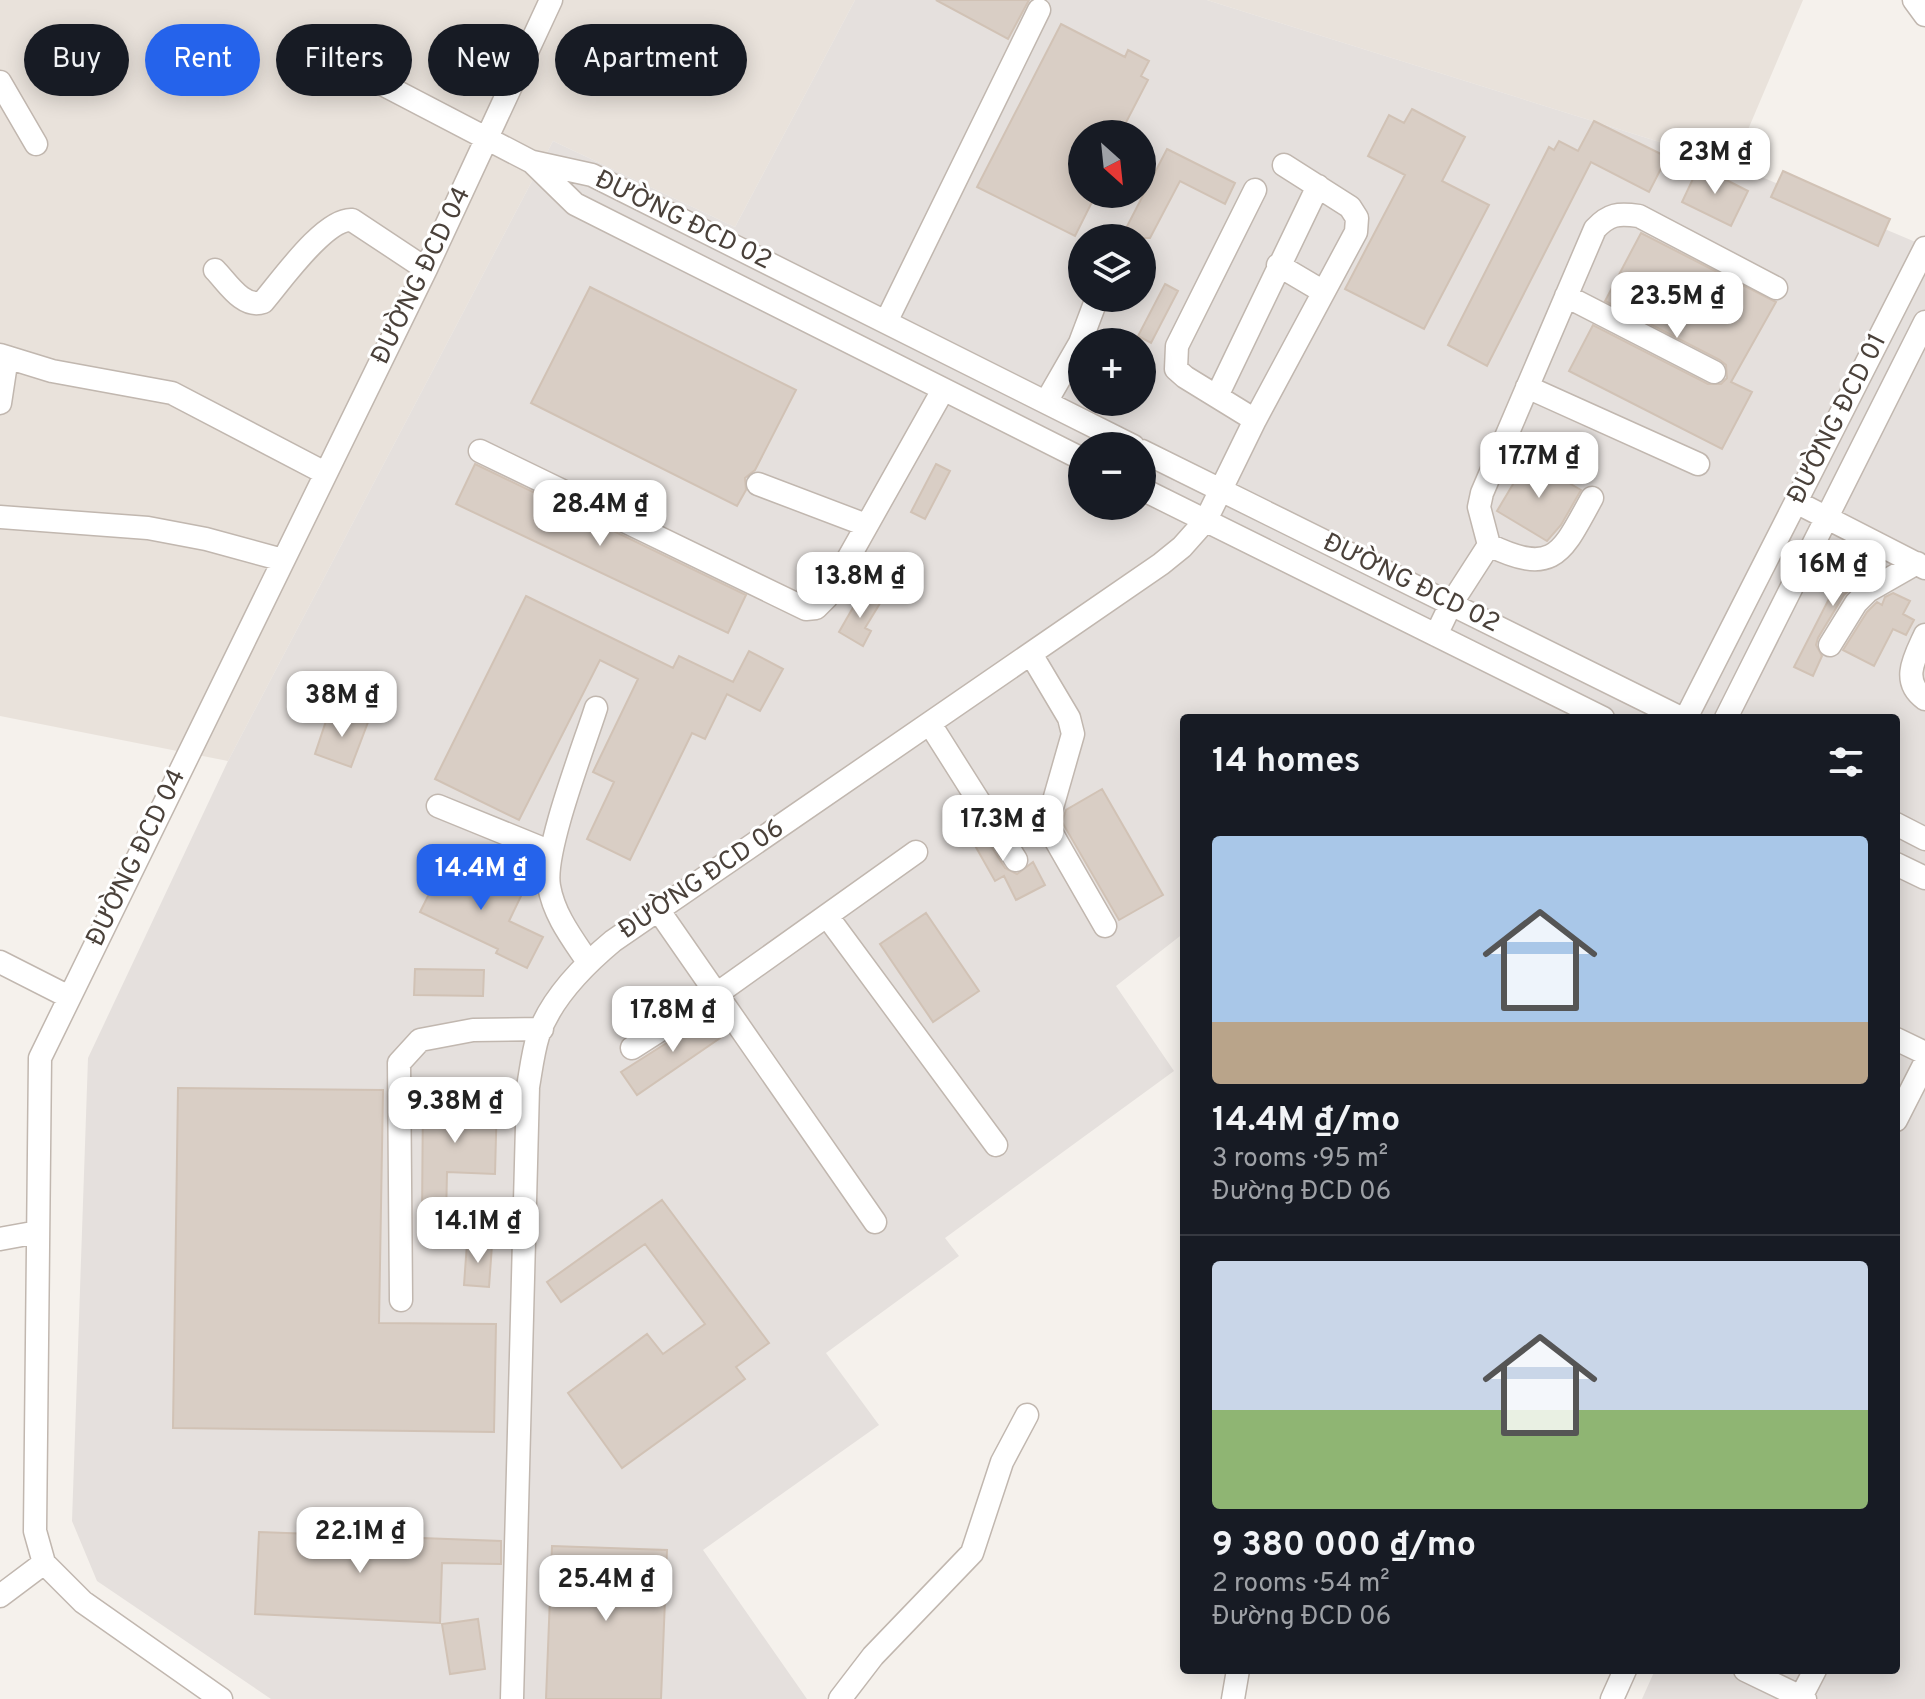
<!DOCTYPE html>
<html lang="en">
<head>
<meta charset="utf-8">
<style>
  :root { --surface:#171b24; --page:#20242c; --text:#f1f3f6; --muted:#9ea1a6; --line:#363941; --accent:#2563eb }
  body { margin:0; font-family:Overpass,sans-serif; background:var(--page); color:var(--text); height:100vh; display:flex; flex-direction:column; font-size:30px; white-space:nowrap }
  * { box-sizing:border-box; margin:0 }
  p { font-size:26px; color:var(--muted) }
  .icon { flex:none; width:44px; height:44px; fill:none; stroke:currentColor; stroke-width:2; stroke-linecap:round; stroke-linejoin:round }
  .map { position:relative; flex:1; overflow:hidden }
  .details { position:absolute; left:1180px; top:714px; width:720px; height:960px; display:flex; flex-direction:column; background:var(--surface); border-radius:8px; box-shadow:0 4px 20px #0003 }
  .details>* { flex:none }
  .top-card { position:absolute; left:24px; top:24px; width:760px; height:72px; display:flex; gap:16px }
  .needle { width:52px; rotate:153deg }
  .fabs { position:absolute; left:1068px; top:120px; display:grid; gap:16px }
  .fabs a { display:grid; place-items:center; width:88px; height:88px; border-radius:50%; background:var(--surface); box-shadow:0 4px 20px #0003; font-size:40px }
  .price { position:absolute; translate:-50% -68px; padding:0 18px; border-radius:16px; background:#fff; color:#222; font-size:26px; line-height:52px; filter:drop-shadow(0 2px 4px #0008) }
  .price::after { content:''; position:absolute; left:50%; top:48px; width:24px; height:18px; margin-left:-12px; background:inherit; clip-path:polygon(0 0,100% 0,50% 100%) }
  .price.active { background:var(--accent); color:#fff }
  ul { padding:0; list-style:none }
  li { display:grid; align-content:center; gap:16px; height:424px; padding:0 32px }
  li+li { border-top:2px solid var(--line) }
  li span { display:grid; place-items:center; height:248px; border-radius:8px; color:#555 }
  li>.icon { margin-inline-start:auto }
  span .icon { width:144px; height:144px; fill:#fffc; stroke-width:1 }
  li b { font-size:34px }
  h2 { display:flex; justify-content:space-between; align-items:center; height:96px; padding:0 32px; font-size:34px }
  .pill { padding:0 28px; border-radius:36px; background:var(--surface); box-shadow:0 4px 20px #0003; font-size:28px; line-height:72px }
  .pill.active { background:var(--accent); color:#fff }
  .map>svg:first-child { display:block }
  .residential { fill:#e9e2db }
  .industrial { fill:#e5e0dd; fill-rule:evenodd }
  .building { fill:#d9cec5; stroke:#d1c2b5; stroke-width:2 }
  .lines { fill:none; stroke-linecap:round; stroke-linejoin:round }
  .minor-casing { stroke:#c1b7af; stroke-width:25 }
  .minor { stroke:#fff; stroke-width:22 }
  .labels { text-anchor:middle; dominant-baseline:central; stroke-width:6; stroke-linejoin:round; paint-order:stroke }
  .street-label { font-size:26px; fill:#4a413a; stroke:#fff }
</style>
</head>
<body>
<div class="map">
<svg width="1925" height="1699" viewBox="0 0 1925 1699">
  <rect width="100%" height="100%" fill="#f5f1ec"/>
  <!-- residential -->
  <path class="residential" d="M0,0H855L735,227L553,141L228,761L0,716Z
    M1207,0H1803L1733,165Z"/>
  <!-- industrial -->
  <path class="industrial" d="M855,0H1207L1733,165L1925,246V1699H1642L1655,1670H1896V718H1184V933L1116,986L1174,1071L945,1238L959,1256L826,1353L879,1425L703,1550L807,1699H271L97,1581L72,1521L88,1058L228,761L553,141L735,227ZM1082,134H1142V194H1082ZM1082,238H1142V298H1082ZM1082,342H1142V402H1082ZM1082,446H1142V506H1082Z"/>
  <!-- building -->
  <path class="building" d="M936,0H1029L1008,39Z
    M1061,24L1125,57L1128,50L1149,61L1141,76L1148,80L1120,134H1082V194H1096L1075,236L977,187Z
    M1412,109L1465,137L1442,181L1489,205L1424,329L1345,289L1405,175L1368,156L1389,115L1404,123Z
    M1594,121L1667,157L1649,192L1591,162L1487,366L1448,345L1549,147L1554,150L1559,141L1578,151Z
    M1167,149L1235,183L1225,204L1180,181L1150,238H1121Z
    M1699,166L1748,191L1731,226L1682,202Z
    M1783,171L1890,219L1878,246L1771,197Z
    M1641,233L1776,302L1731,382L1752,392L1722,449L1569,371L1593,325L1708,384H1721L1727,378L1726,365L1720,360L1605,301Z
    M1165,284L1178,291L1151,343L1138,336Z
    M590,287L796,390L755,470L745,478L746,490L737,506L531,403Z
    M1528,459L1581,490L1561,525L1547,541L1497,511Z
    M475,464L746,595L728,633L456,504Z
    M936,464L950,471L925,519L911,512Z
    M1855,548L1874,558L1864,577L1844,595L1818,638L1816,645L1822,656L1813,676L1794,667Z
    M1893,593L1910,601L1903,614L1914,620L1906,635L1893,629L1874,666L1843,650L1867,612L1877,602L1882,605L1885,597Z
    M526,596L673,668L679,656L733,682L749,651L783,669L760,711L727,694L705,739L692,733L630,860L587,839L614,782L593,772L638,679L600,660L519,820L435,779Z
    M859,597L882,600L865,628L871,631L863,646L839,632Z
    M370,717L351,767L315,754L327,718Z
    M1102,789L1163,895L1119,920L1062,822L1066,810Z
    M970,813L1005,868L1017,874L1033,862L1045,885L1016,900L1004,876L995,881L960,819Z
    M446,860L522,894L509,921L543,937L527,968L496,953L498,949L420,912Z
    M926,913L979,991L933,1022L880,944Z
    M415,969L484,970L483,996L414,995Z
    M712,1014L726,1034L637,1095L621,1072Z
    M178,1088L383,1090L379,1323L496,1324L494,1432L173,1428Z
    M423,1094L497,1098L495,1174L447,1172L446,1219H422Z
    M662,1200L769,1343L736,1367L745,1379L622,1468L568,1393L647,1334L663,1354L705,1324L645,1244L561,1302L547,1282Z
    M467,1243L492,1245L489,1287L464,1285Z
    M259,1532L501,1541V1564L442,1563L440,1623L255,1614Z
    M552,1546L667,1550L661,1699H546Z
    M478,1619L485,1669L450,1674L442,1624Z"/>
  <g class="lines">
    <defs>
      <path id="minor" d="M1914,0L1925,15
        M317,50L532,162L575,204L1082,459
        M0,82L36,144
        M533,162L592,175L1133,446
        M1278,265L1322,291
        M215,270C227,282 243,309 263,302C281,281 325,218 352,220L426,269
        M1566,296L1714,372
        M886,322L1039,10
        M0,355L52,371L172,393L325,473
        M1527,387L1698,464
        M1217,396L1318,186
        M1046,402L1080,343L1097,298
        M0,403L7,357
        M1255,420L1185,377L1176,369L1177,346L1255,190
        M480,451L806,609L816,608L826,598L943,390
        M1142,451L1681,718
        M758,484L866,525
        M1142,489L1603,718
        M1796,502L1925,568
        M0,517L148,528L206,539L283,560
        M1489,545C1555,577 1562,552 1592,498
        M1436,635L1451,604L1489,545L1479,507L1482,493L1595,229C1609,214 1618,213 1639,216L1776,288
        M1925,635C1915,657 1900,681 1925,699
        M1830,645L1856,603L1868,591L1917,563
        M1031,654L1069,718L1073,734L1047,825L1105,926
        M1686,718L1925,248
        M1726,718L1925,322
        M930,724L1016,860
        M438,806L551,852
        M1896,824L1925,839
        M1896,864L1925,878
        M659,911L875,1222
        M827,916L996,1145
        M0,962L69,997
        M588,962C572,938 554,915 549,886C543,851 584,746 596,708
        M1896,1039L1925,1053
        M632,1048L718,993L916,852
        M1896,1120L1925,1063
        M0,1239L38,1232
        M401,1300L399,1063L420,1040L473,1030L542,1029
        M0,1596L44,1563
        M1745,1670L1805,1699
        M1801,1697L1815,1670
        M221,1699L83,1602L44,1563L35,1531L40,1058L426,269L551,0
        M512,1699L528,1087C531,1070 533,1052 538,1036C551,998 583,966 613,941L1161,564L1182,547L1206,520L1255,420L1356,232L1357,218L1350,207L1284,165
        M840,1699L873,1656L972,1553L1002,1462L1027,1415
        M1233,1699L1238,1670
        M1612,1699L1625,1670"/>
    </defs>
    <!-- minor casing -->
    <use href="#minor" class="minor-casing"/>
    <!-- minor -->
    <use href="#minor" class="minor"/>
  </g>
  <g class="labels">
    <!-- street labels -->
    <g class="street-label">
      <text transform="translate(683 221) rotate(26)">ĐƯỜNG ĐCD 02</text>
      <text transform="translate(422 276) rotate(-64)">ĐƯỜNG ĐCD 04</text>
      <text transform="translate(1838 419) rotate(-63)">ĐƯỜNG ĐCD 01</text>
      <text transform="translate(1411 584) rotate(26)">ĐƯỜNG ĐCD 02</text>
      <text transform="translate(137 858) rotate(-64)">ĐƯỜNG ĐCD 04</text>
      <text transform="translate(702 880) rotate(-34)">ĐƯỜNG ĐCD 06</text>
    </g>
  </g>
</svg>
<div class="fabs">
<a><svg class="needle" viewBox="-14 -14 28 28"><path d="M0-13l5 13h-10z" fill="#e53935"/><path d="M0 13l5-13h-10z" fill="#9ea1a6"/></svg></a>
<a><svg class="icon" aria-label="layers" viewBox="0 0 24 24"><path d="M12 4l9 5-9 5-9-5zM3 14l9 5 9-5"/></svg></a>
<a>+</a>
<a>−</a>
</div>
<b class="price" style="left:1715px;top:196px">23M ₫</b>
<b class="price" style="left:1677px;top:340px">23.5M ₫</b>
<b class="price" style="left:1539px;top:500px">17.7M ₫</b>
<b class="price" style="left:600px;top:548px">28.4M ₫</b>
<b class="price" style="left:1833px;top:608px">16M ₫</b>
<b class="price" style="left:860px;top:620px">13.8M ₫</b>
<b class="price" style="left:342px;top:739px">38M ₫</b>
<b class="price" style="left:1003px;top:863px">17.3M ₫</b>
<b class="price active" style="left:481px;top:912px">14.4M ₫</b>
<b class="price" style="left:673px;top:1054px">17.8M ₫</b>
<b class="price" style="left:455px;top:1145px">9.38M ₫</b>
<b class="price" style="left:478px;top:1265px">14.1M ₫</b>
<b class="price" style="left:360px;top:1575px">22.1M ₫</b>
<b class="price" style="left:606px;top:1623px">25.4M ₫</b>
<div class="top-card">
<a class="pill">Buy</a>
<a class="pill active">Rent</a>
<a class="pill">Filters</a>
<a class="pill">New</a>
<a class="pill">Apartment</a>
</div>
<section class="details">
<h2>14 homes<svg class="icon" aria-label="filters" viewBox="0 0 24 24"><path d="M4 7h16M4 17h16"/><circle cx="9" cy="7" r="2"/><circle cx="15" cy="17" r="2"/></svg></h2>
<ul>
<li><span style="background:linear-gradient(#a9c7e8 75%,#b9a48a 0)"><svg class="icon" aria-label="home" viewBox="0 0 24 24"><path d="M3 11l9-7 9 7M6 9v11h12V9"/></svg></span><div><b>14.4M ₫/mo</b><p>3 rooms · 95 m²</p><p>Đường ĐCD 06</p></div></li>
<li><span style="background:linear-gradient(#c9d6e8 60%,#8fb573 0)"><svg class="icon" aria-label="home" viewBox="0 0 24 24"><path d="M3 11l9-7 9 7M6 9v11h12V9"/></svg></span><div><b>9 380 000 ₫/mo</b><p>2 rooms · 54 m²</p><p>Đường ĐCD 06</p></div></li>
</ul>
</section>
</div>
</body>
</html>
